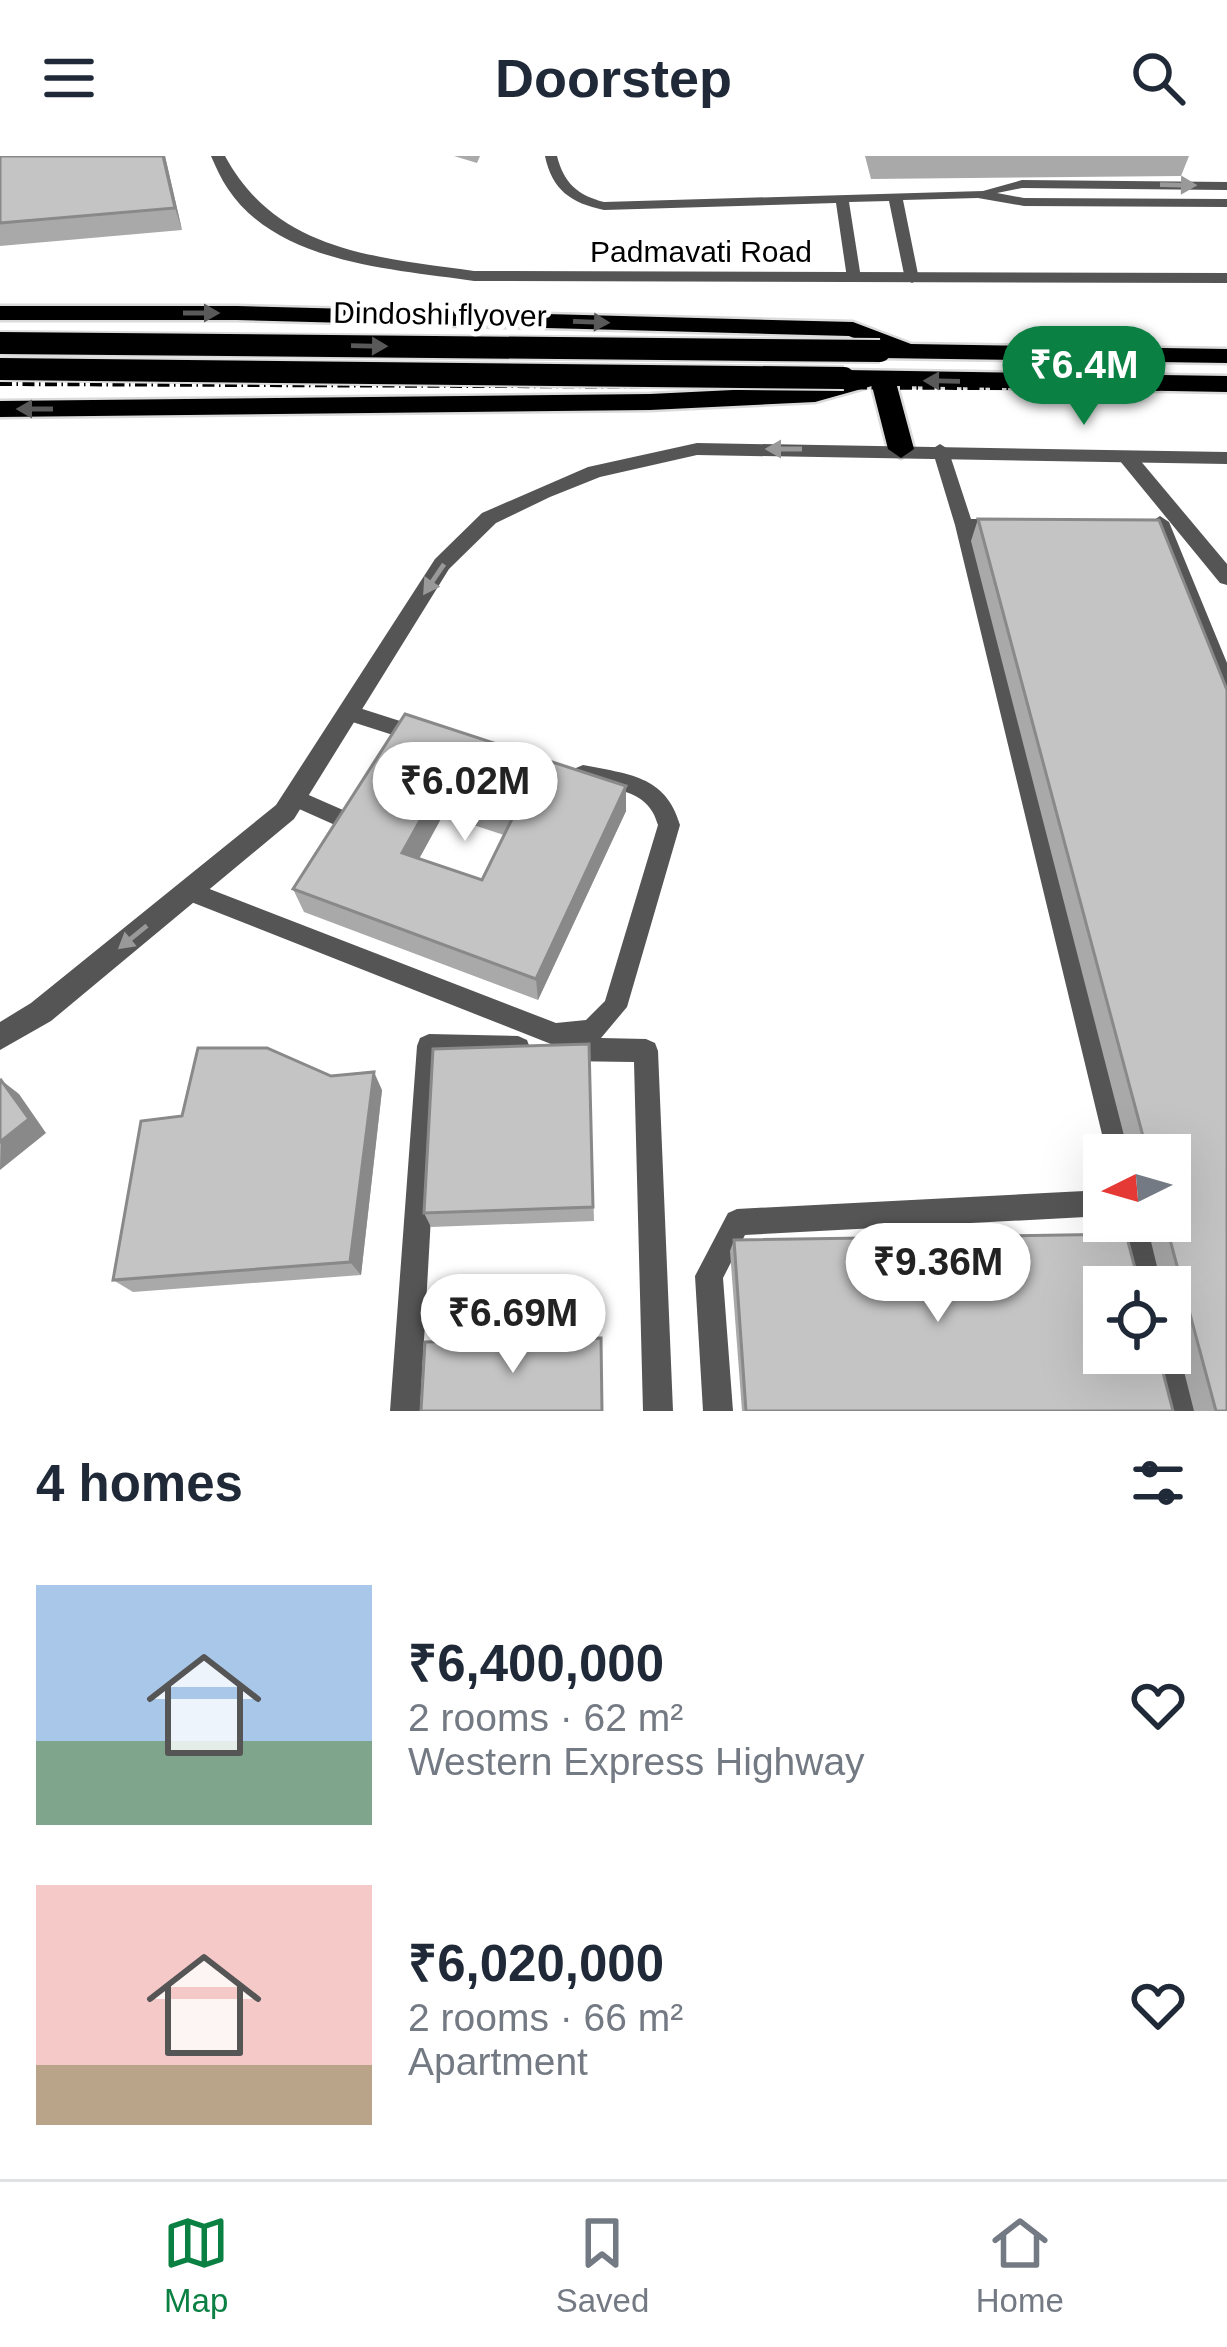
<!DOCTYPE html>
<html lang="en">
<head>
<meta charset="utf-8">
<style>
  :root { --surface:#fff; --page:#f6f6f7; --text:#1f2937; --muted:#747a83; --line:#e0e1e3; --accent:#0b8043 }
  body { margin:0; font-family:Arial,sans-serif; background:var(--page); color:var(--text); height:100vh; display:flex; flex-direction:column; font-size:45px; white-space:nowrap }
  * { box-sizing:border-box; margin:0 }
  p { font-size:39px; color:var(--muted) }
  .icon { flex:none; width:66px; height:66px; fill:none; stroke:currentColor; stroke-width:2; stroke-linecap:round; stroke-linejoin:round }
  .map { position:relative; height:1255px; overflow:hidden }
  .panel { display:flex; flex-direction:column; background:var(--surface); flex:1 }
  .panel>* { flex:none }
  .needle { width:78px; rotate:265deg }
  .controls { position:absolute; left:1083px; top:978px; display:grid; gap:24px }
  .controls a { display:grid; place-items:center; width:108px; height:108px; border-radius:0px; background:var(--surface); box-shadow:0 12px 48px #0002; font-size:60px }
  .price { position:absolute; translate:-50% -102px; padding:0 27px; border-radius:42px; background:#fff; color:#222; font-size:39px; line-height:78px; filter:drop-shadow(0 3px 6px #0008) }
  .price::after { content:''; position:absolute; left:50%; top:72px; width:36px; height:27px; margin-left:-18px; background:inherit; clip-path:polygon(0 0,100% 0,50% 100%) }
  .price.current { background:var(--accent); color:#fff }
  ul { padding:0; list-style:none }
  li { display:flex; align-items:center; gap:36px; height:300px; padding:0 36px }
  li span { display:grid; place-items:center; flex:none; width:336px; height:240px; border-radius:0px; color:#555 }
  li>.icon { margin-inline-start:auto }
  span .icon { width:144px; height:144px; fill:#fffc; stroke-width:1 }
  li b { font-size:51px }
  h2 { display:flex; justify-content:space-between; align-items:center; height:144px; padding:0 36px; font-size:51px }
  header { display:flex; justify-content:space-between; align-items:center; height:156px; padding:0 36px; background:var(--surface); font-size:54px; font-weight:700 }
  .dock { display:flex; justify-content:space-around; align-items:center; height:168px; border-top:3px solid var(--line); background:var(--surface); font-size:33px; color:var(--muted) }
  .dock a { display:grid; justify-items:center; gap:6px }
  .dock .current { color:var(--accent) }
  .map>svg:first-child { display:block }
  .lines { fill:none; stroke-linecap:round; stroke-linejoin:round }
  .trunk-casing { stroke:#dbdbdb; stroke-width:5 }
  .service { fill:#555; fill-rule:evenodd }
  .minor { fill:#555; fill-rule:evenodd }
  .tertiary { fill:#555; fill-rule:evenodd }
  .trunk { fill:#000; fill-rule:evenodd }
  .rail { stroke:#000; stroke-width:6; stroke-dasharray:12 4.5 1.5 4.5; stroke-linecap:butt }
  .trunk-bridge-casing { stroke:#dbdbdb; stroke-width:26; stroke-linecap:butt }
  .trunk-bridge { stroke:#000; stroke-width:22 }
  .wall { fill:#a9a9a9; fill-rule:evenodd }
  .shaded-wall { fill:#898989 }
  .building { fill:#c4c4c4; stroke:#898989; stroke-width:3; fill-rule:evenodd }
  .oneway { fill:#999 }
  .oneway2 { fill:#595959 }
  .labels { text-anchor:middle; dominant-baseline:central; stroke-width:10; stroke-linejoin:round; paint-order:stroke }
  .far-street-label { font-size:30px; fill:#000; stroke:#fff }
</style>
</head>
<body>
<header><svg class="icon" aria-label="menu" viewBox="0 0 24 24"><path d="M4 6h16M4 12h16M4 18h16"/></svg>Doorstep<svg class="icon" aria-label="search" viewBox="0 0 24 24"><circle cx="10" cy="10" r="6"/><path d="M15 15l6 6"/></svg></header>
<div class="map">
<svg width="1227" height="1255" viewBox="0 0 1227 1255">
  <rect width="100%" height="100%" fill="#fff"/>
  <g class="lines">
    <defs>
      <path id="trunk" d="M0,150H237L853,166L911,188L1227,193V207L881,202L869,195L873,190L849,180L237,164H0Z
        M845,214L1227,220V236L897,230L914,293L901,302L888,293L872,230L815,246L650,254L0,261V245L650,238L813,230L834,224L836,217Z"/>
    </defs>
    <!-- trunk casing -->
    <use href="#trunk" class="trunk-casing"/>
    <!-- service -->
    <path class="service" d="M545,0H557C564,27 577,39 604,46L983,35L1022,24L1227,26V34L1022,32L997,37L1024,42L1227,43V51L1024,50L978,42L903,44L919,123L912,127L905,123L889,45L849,46L861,122L854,126L847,122L836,47L604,54C571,47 552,34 545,0Z
      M940,288L948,293L971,363H1004L1013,369L1004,375H974L1133,999H1107L955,369L932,293Z
      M1160,360L1169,366L1227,507V539L1217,531L1151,366Z
      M350,549L425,573L428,579L418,587L343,563L340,557Z
      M583,609C627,618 666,619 680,669L627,851L601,882L646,883L655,887L658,895L673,1255H643L634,906L561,905L552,901L549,893L551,888L181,742L178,735L181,728L189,725L556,867L586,864L605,845L658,669C648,630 608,634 576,624L573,618L576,612Z
      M295,633L343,654L346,660L343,666L335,669L288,648L284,642L288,636Z
      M429,878L518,880L527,884L530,892L527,900L518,904L440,902L420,1255H390L417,890L420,882Z
      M1104,1034V1060L745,1079L723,1122L733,1255H703L695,1120L728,1057L737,1053Z
      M1123,1065H1149L1167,1131H1139Z
      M1170,1183L1179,1187L1199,1255H1169L1155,1197H1170Z"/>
    <!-- minor -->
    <path class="minor" d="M1127,295L1134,297L1227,408V429L1220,427L1120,305L1117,301Z"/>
    <!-- tertiary -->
    <path class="tertiary" d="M211,0H225C277,96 376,101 474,115L1227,117V127L474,125C394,113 278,108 228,33C221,23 216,11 211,0Z
      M697,287L1227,296V308L697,299L600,321L550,341L496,367L449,413L294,663L51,865L0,894V866L31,847L276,649L435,403L482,357L588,311Z"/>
    <!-- trunk -->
    <use href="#trunk" class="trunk"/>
    <!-- rail -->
    <path class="rail" d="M0,227L1227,232"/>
    <defs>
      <path id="trunk-bridge" d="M0,187L880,195
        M0,213L844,222"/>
    </defs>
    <!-- trunk-bridge casing -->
    <use href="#trunk-bridge" class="trunk-bridge-casing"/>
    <!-- trunk-bridge -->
    <use href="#trunk-bridge" class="trunk-bridge"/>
  </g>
  <!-- wall -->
  <path class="wall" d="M0,0H165L182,74L0,90Z
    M454,0H480L477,7Z
    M865,0H1189L1181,20L871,23Z
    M978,363L1159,364L1227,534V1255H1194L1170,1160V1131H1162L1146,1065H1170V999H1129L971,385Z
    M405,558L626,630V655L538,844L304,756L293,733ZM443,659L504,679L482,724L419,703Z
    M589,888L594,1065L431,1071L424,1057Z
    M331,920L382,934L361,1119L133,1136L113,1124L182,960Z
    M734,1084L1173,1255H742L730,1095Z"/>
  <!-- shaded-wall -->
  <path class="shaded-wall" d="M163,0H165L182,74L175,52Z
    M626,630V655L538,844L536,823Z
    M437,634L443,659L409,721L402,697Z
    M374,916L382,934L361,1119L350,1106Z
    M1,924L19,938L46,977L0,1014Z"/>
  <!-- building -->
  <path class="building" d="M0,0H163L175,52L0,67Z
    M978,363L1159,364L1227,534V1255H1216L1165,1065H1170V999H1148Z
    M405,558L626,630L536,823L293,733ZM437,634L514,659L482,724L402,697Z
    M589,888L593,1051L424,1057L433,893Z
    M198,892H267L331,920L374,916L350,1106L113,1124L141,965L182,960Z
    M1,924L29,963L0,986V925Z
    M1126,1078L1140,1131H1104V1197H1158L1173,1255H746L734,1084Z
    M601,1182L602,1255H421L425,1186Z"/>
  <!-- one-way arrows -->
  <defs><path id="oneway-solid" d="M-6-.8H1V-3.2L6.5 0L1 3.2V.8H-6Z" transform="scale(3)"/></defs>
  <g class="oneway">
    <use href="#oneway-solid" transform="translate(1178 29) rotate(1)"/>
    <use href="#oneway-solid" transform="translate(784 293) rotate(-180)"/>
    <use href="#oneway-solid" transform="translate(434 423) rotate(124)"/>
    <use href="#oneway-solid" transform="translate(133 781) rotate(141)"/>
  </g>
  <g class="oneway2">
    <use href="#oneway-solid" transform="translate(201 157)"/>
    <use href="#oneway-solid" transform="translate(591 166) rotate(2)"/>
    <use href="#oneway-solid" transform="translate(369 190) rotate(1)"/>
    <use href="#oneway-solid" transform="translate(942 225) rotate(-179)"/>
    <use href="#oneway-solid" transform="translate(35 253) rotate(180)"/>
  </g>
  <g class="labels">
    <!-- far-street labels -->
    <g class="far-street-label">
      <text x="701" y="95">Padmavati Road</text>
      <text transform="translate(440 158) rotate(1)">Dindoshi flyover</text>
    </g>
  </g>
</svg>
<div class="controls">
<a><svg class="needle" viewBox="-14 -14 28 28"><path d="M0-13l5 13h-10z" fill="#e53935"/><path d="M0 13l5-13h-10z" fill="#747a83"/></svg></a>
<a><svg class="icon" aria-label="locate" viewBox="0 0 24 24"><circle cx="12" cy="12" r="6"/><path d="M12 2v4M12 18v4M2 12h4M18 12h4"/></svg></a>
</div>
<b class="price current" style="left:1084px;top:272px">₹6.4M</b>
<b class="price" style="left:465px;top:688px">₹6.02M</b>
<b class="price" style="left:938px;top:1169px">₹9.36M</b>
<b class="price" style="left:513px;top:1220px">₹6.69M</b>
</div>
<section class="panel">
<h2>4 homes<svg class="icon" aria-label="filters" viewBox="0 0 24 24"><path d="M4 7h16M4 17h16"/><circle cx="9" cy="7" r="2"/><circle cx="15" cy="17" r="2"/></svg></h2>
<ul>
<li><span style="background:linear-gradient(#a9c7e8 65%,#7fa58c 0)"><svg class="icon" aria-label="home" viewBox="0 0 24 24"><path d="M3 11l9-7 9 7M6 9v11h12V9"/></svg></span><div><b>₹6,400,000</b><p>2 rooms · 62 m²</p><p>Western Express Highway</p></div><svg class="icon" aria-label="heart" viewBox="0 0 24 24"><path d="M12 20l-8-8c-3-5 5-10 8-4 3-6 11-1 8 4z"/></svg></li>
<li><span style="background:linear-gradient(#f6c9c9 75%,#b9a48a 0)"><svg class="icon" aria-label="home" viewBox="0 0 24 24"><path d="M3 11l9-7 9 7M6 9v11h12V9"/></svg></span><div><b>₹6,020,000</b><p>2 rooms · 66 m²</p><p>Apartment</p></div><svg class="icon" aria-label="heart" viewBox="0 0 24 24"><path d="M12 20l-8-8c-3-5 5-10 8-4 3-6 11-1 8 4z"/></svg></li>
</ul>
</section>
<nav class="dock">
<a class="current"><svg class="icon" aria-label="map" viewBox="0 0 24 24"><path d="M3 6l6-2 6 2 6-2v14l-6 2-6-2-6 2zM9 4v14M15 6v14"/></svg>Map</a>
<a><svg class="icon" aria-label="saved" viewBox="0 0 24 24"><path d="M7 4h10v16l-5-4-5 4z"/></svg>Saved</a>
<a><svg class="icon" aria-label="home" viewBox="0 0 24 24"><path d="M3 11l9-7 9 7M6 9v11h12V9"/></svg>Home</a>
</nav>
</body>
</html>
